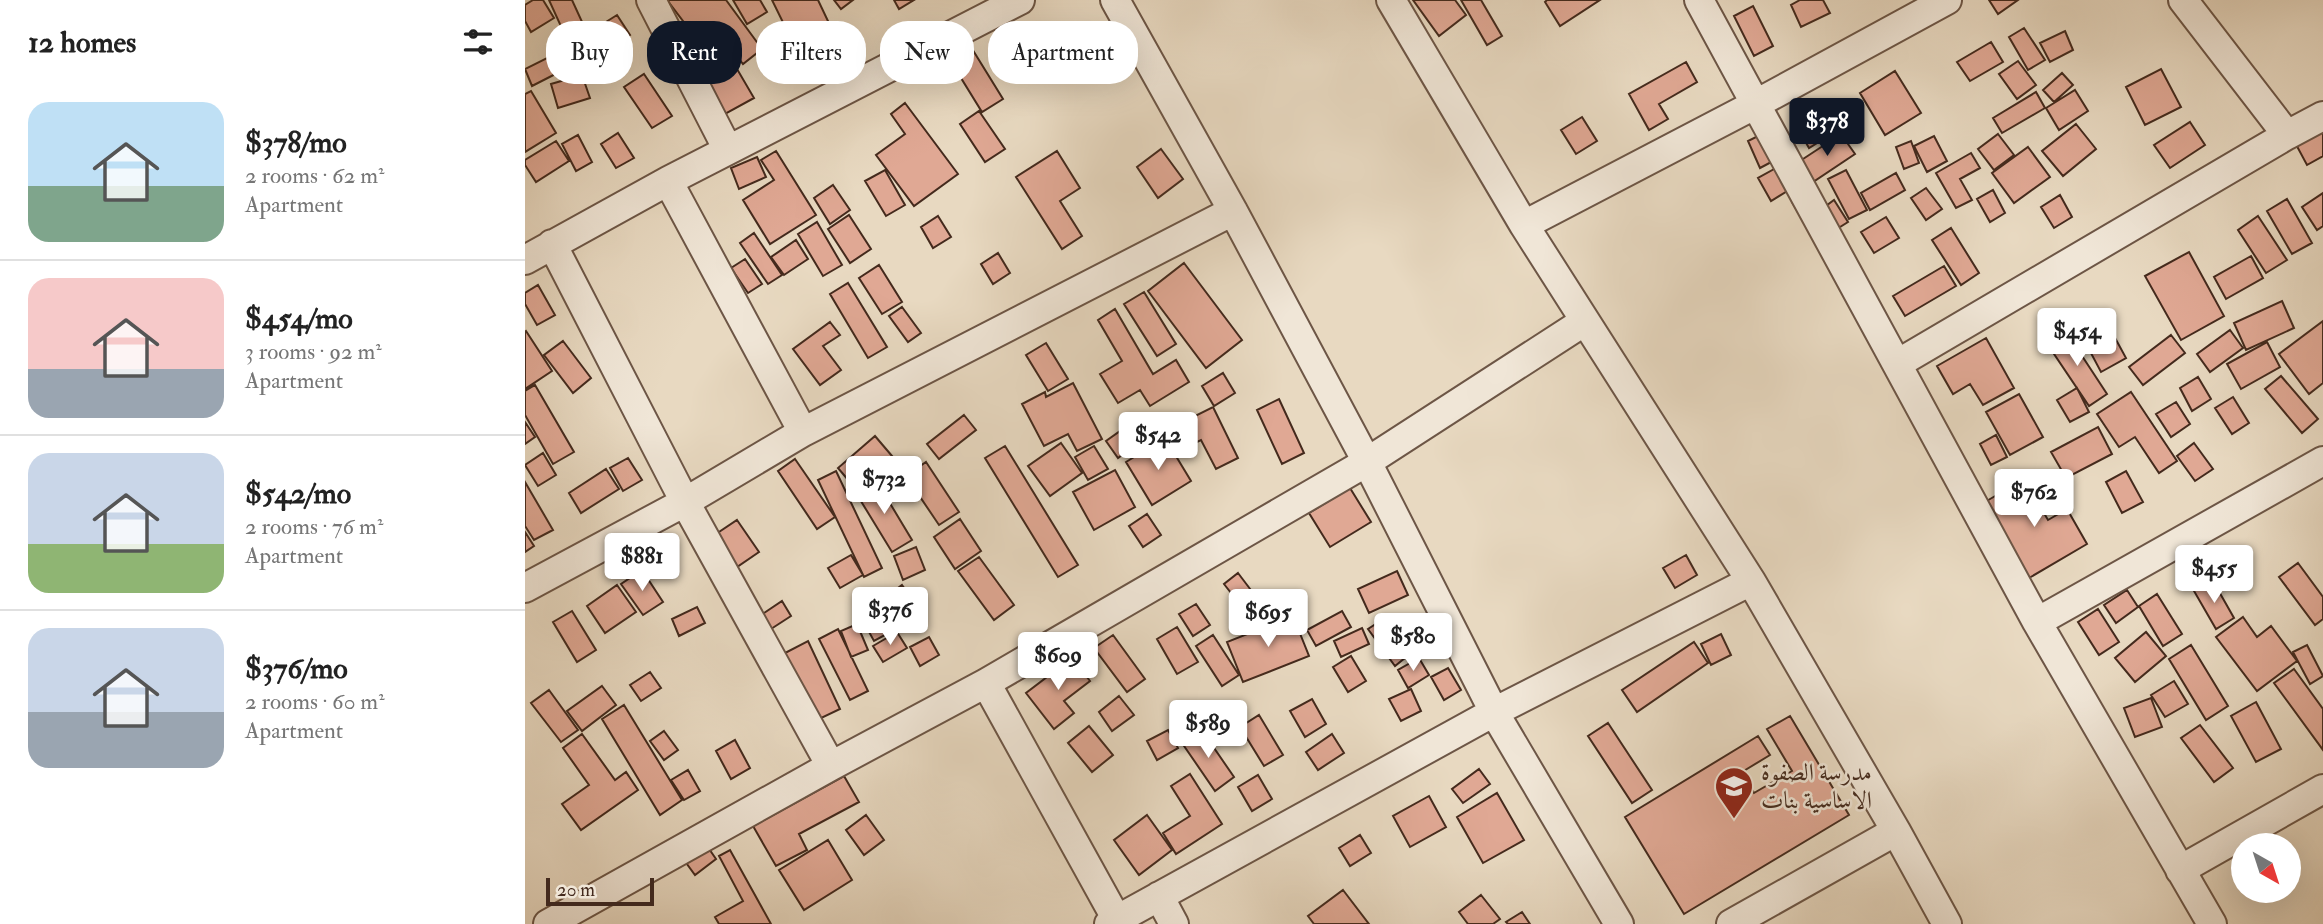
<!DOCTYPE html>
<html lang="en">
<head>
<meta charset="utf-8">
<style>
  :root { --surface:#fff; --page:#f2f2f2; --text:#222; --muted:#767676; --line:#e0e0e0; --accent:#111827 }
  body { margin:0; font-family:"IM FELL Double Pica",Amiri,serif; background:var(--page); color:var(--text); height:100vh; display:flex; flex-direction:column; font-size:26px; white-space:nowrap }
  * { box-sizing:border-box; margin:0 }
  p { font-size:23px; color:var(--muted) }
  .icon { flex:none; width:38px; height:38px; fill:none; stroke:currentColor; stroke-width:2; stroke-linecap:round; stroke-linejoin:round }
  .map { position:relative; flex:1; overflow:hidden }
  .side { display:flex; flex-direction:column; background:var(--surface); width:525px }
  .side>* { flex:none }
  .banner { position:absolute; left:21px; top:21px; width:665px; height:63px; display:flex; gap:14px }
  .needle { width:46px; rotate:141deg }
  .buttons { position:absolute; left:1706px; top:833px; display:grid; gap:14px }
  .buttons a { display:grid; place-items:center; width:70px; height:70px; border-radius:50%; background:var(--surface); box-shadow:0 7px 28px #0002; font-size:35px }
  .scale { position:absolute; left:21px; bottom:18px; width:108px; box-sizing:border-box; padding-left:7px; border:4px solid #442a1d; border-top:0; font-size:19px; line-height:24px; white-space:nowrap; color:#442a1d; -webkit-text-stroke:5px #f0e6d7; paint-order:stroke }
  .price { position:absolute; translate:-50% -60px; padding:0 16px; border-radius:7px; background:#fff; color:#222; font-size:23px; line-height:46px; filter:drop-shadow(0 2px 4px #0008) }
  .price::after { content:''; position:absolute; left:50%; top:42px; width:21px; height:16px; margin-left:-10px; background:inherit; clip-path:polygon(0 0,100% 0,50% 100%) }
  .price.on { background:var(--accent); color:#fff }
  ul { padding:0; list-style:none }
  li { display:flex; align-items:center; gap:21px; height:175px; padding:0 28px }
  li+li { border-top:2px solid var(--line) }
  li span { display:grid; place-items:center; flex:none; width:196px; height:140px; border-radius:21px; color:#555 }
  li>.icon { margin-inline-start:auto }
  span .icon { width:84px; height:84px; fill:#fffc; stroke-width:1 }
  li b { font-size:30px }
  h2 { display:flex; justify-content:space-between; align-items:center; height:84px; padding:0 28px; font-size:30px }
  .chip { padding:0 24px; border-radius:28px; background:var(--surface); box-shadow:0 7px 28px #0002; font-size:24px; line-height:63px }
  .chip.on { background:var(--accent); color:#fff }
  main { display:flex; flex:1; min-height:0 }
  .map>svg:first-child { display:block }
  .building { fill:#e0a894; stroke:#442a1d; stroke-width:2 }
  .lines { fill:none; stroke-linecap:round; stroke-linejoin:round }
  .minor-casing { stroke:#6d5646; stroke-width:32 }
  .minor { stroke:#f0e6d7; stroke-width:28 }
  .labels { text-anchor:middle; dominant-baseline:central; stroke-width:5; stroke-linejoin:round; paint-order:stroke }
  .poi-label { font-size:24px; fill:#442a1d; stroke:#f0e6d7; text-anchor:start }
</style>
</head>
<body>
<main>
<section class="side">
<h2>12 homes<svg class="icon" aria-label="filters" viewBox="0 0 24 24"><path d="M4 7h16M4 17h16"/><circle cx="9" cy="7" r="2"/><circle cx="15" cy="17" r="2"/></svg></h2>
<ul>
<li><span style="background:linear-gradient(#bfe0f5 60%,#7fa58c 0)"><svg class="icon" aria-label="home" viewBox="0 0 24 24"><path d="M3 11l9-7 9 7M6 9v11h12V9"/></svg></span><div><b>$378/mo</b><p>2 rooms · 62 m²</p><p>Apartment</p></div></li>
<li><span style="background:linear-gradient(#f6c9c9 65%,#9aa5b1 0)"><svg class="icon" aria-label="home" viewBox="0 0 24 24"><path d="M3 11l9-7 9 7M6 9v11h12V9"/></svg></span><div><b>$454/mo</b><p>3 rooms · 92 m²</p><p>Apartment</p></div></li>
<li><span style="background:linear-gradient(#c9d6e8 65%,#8fb573 0)"><svg class="icon" aria-label="home" viewBox="0 0 24 24"><path d="M3 11l9-7 9 7M6 9v11h12V9"/></svg></span><div><b>$542/mo</b><p>2 rooms · 76 m²</p><p>Apartment</p></div></li>
<li><span style="background:linear-gradient(#c9d6e8 60%,#9aa5b1 0)"><svg class="icon" aria-label="home" viewBox="0 0 24 24"><path d="M3 11l9-7 9 7M6 9v11h12V9"/></svg></span><div><b>$376/mo</b><p>2 rooms · 60 m²</p><p>Apartment</p></div></li>
</ul>
</section>
<div class="map">
<svg width="1798" height="924" viewBox="0 0 1798 924">
  <rect width="100%" height="100%" fill="#e8d9c1"/>
  <filter id="stains"><feTurbulence type="fractalNoise" baseFrequency=".00286" numOctaves="4"/><feColorMatrix values="0 0 0 0 .2 0 0 0 0 .09 0 0 0 0 .02 0 0 0 .5 -.17"/></filter>
  <radialGradient id="worn" r=".72"><stop offset=".6" stop-color="#630" stop-opacity="0"/><stop offset="1" stop-color="#630" stop-opacity=".3"/></radialGradient>
  <!-- building -->
  <path class="building" d="M8,0H18L29,18L6,32L0,21V5Z
    M24,0H47L58,24L39,33Z
    M142,0H201L237,49L218,64L188,25L171,38Z
    M208,0H235L242,12L222,24Z
    M247,0H293L312,40L275,57Z
    M309,0H328L316,9Z
    M369,0H389L374,9Z
    M888,0H930L941,15L914,36Z
    M936,0H956L977,36L962,45Z
    M1022,0H1075L1035,26L1020,2Z
    M1275,0H1298L1305,13L1276,27L1266,5Z
    M1464,0H1493L1473,14Z
    M1228,6L1248,46L1229,56L1209,16Z
    M92,15L105,35L78,52L65,32Z
    M1499,28L1520,60L1503,70L1484,37Z
    M1540,31L1548,50L1525,62L1515,43Z
    M191,33L229,98L200,114L163,50Z
    M441,39L478,99L457,112L420,52Z
    M1466,42L1478,62L1445,81L1432,62Z
    M44,47L52,63L7,86L0,69Z
    M1493,61L1511,85L1492,99L1474,74Z
    M1161,62L1172,82L1134,104L1143,119L1124,130L1104,94Z
    M1636,69L1656,107L1620,125L1601,87Z
    M1370,71L1396,113L1360,135L1335,93Z
    M1537,73L1548,85L1529,102L1518,90Z
    M119,74L147,116L127,128L99,87Z
    M57,75L65,98L33,108L26,84Z
    M1550,90L1563,111L1534,130L1521,108Z
    M6,91L31,133L0,152V94Z
    M1511,92L1520,108L1477,133L1468,118Z
    M380,103L433,174L389,206L351,155L380,134L366,114Z
    M454,111L480,149L460,162L435,124Z
    M1292,112L1305,135L1284,148L1271,125Z
    M1057,117L1072,141L1051,154L1036,130Z
    M1665,122L1680,145L1645,168L1629,145Z
    M1551,124L1571,149L1538,176L1517,151Z
    M1794,124L1798,133V156L1782,165L1767,137Z
    M93,133L109,158L91,168L76,144Z
    M1239,133L1252,159L1235,168L1223,141Z
    M1316,134L1330,154L1288,182L1275,161Z
    M1473,134L1489,155L1469,170L1453,149Z
    M53,135L67,162L51,171L37,144Z
    M1409,136L1422,161L1402,172L1389,146Z
    M31,141L44,161L11,182L0,165V160Z
    M1386,141L1394,163L1379,169L1371,147Z
    M1503,147L1525,177L1489,203L1467,173Z
    M636,149L658,179L633,198L612,167Z
    M251,151L291,215L245,244L218,200L249,180L236,160Z
    M532,151L555,188L535,201L557,236L537,249L491,177Z
    M1446,153L1455,168L1435,179L1447,200L1431,208L1411,173Z
    M232,157L241,177L214,189L206,168Z
    M1251,168L1264,190L1246,201L1233,178Z
    M360,170L380,205L361,216L340,181Z
    M1321,170L1342,210L1324,219L1303,179Z
    M1371,173L1380,190L1345,210L1336,193Z
    M308,185L325,210L305,224L289,198Z
    M1401,188L1417,209L1401,220L1386,198Z
    M1468,190L1480,213L1465,222L1452,199Z
    M1282,193L1294,211L1309,200L1323,222L1291,242L1267,202Z
    M1798,193V226L1792,230L1777,207Z
    M1535,195L1547,217L1529,228L1516,207Z
    M1762,199L1787,243L1767,254L1742,211Z
    M324,215L346,249L325,263L303,229Z
    M413,216L426,237L408,248L396,227Z
    M1733,216L1762,260L1741,273L1713,230Z
    M1361,217L1374,238L1349,253L1336,232Z
    M292,222L317,265L298,276L273,234Z
    M1426,228L1454,273L1436,285L1407,240Z
    M229,233L257,275L243,284L215,243Z
    M271,240L283,259L259,275L246,257Z
    M1664,252L1699,316L1656,340L1620,276Z
    M473,253L485,273L468,284L456,264Z
    M1726,256L1738,278L1701,299L1689,277Z
    M220,259L237,284L223,293L206,268Z
    M659,263L717,340L681,368L623,291Z
    M354,265L377,302L357,314L334,278Z
    M1419,266L1431,286L1380,316L1368,296Z
    M323,283L362,347L343,358L305,294Z
    M13,285L30,315L12,325L0,304V293Z
    M619,292L651,344L632,356L599,304Z
    M1757,301L1769,328L1721,350L1709,323Z
    M377,307L396,333L383,342L364,316Z
    M590,309L628,374L651,360L664,382L625,406L615,390L593,403L575,374L597,361L573,320Z
    M1576,312L1601,358L1576,372L1551,325Z
    M1798,321V383L1784,394L1754,354Z
    M305,322L315,335L298,346L316,370L295,385L268,349Z
    M1540,330L1582,394L1564,406L1521,342Z
    M1705,330L1718,348L1685,372L1672,354Z
    M1,331L27,371L0,389V332Z
    M1646,335L1660,353L1618,385L1604,367Z
    M1461,338L1489,388L1458,405L1445,384L1428,394L1412,366Z
    M38,341L66,378L48,393L19,355Z
    M1742,342L1755,367L1716,389L1702,364Z
    M521,343L543,379L523,391L501,355Z
    M698,373L710,393L689,406L677,386Z
    M1756,376L1793,419L1777,433L1740,389Z
    M1673,377L1686,399L1667,411L1655,388Z
    M548,383L577,439L552,451L543,434L519,446L497,404L520,392L521,397Z
    M10,385L49,452L28,464L0,415V391Z
    M1552,388L1564,412L1545,422L1532,400Z
    M1606,392L1652,461L1634,473L1610,437L1594,447L1572,414Z
    M1494,394L1518,437L1485,455L1461,412Z
    M1708,397L1724,423L1707,434L1690,408Z
    M754,399L779,453L757,464L732,410Z
    M1651,402L1665,424L1646,437L1631,414Z
    M688,407L713,458L691,469L676,440L651,452L640,431Z
    M439,415L451,430L414,459L402,444Z
    M0,422L10,437L0,444Z
    M1573,427L1587,454L1541,478L1526,452Z
    M598,429L610,445L593,458L581,441Z
    M1471,435L1482,457L1466,465L1455,444Z
    M350,436L367,456L330,488L313,468Z
    M640,438L666,481L627,505L601,462Z
    M536,443L557,473L525,496L503,466Z
    M1669,443L1688,469L1670,481L1652,456Z
    M480,446L553,565L533,577L460,458Z
    M569,446L583,469L563,480L550,457Z
    M18,453L31,475L13,486L0,465Z
    M103,458L117,480L98,491L85,468Z
    M270,459L310,517L292,529L253,471Z
    M401,462L434,512L414,525L381,476Z
    M81,469L94,489L56,513L44,493Z
    M590,470L610,507L569,530L548,492Z
    M311,471L357,568L339,577L293,480Z
    M1601,471L1618,502L1597,513L1581,482Z
    M1499,479L1523,520L1542,509L1562,544L1504,578L1460,502Z
    M351,480L387,540L367,552L331,493Z
    M0,482L28,530L9,540L0,526Z
    M825,488L846,522L805,547L784,513Z
    M622,514L636,535L618,547L604,526Z
    M435,519L456,551L430,569L409,537Z
    M212,520L234,552L212,567L191,534Z
    M0,532L9,546L0,552Z
    M391,547L400,570L378,580L369,556Z
    M326,555L338,575L315,588L303,568Z
    M1161,555L1172,575L1150,588L1138,568Z
    M454,557L489,605L469,620L433,571Z
    M1773,563L1798,597V619L1790,625L1754,577Z
    M117,570L138,602L118,615L96,584Z
    M872,571L883,595L844,613L833,589Z
    M713,573L741,610L728,621L699,584Z
    M1688,581L1709,618L1691,629L1669,591Z
    M92,585L111,612L80,633L62,606Z
    M377,585L395,609L374,625L356,601Z
    M1602,590L1613,607L1591,623L1579,605Z
    M1632,594L1657,634L1638,646L1614,606Z
    M257,601L266,616L246,629L236,615Z
    M671,604L685,625L668,636L654,614Z
    M172,607L180,623L154,636L147,619Z
    M359,609L371,629L349,641L338,621Z
    M1573,609L1594,642L1574,655L1553,622Z
    M47,611L71,650L52,662L28,622Z
    M817,611L826,627L791,646L782,630Z
    M768,616L784,656L718,682L702,642Z
    M1718,617L1732,637L1746,626L1772,661L1732,691L1691,637Z
    M860,618L886,653L870,666L843,629Z
    M332,624L343,650L326,657L316,631Z
    M652,627L673,662L652,674L632,639Z
    M837,628L844,644L816,657L809,641Z
    M313,629L343,691L325,700L294,639Z
    M372,632L382,648L358,662L348,646Z
    M1621,632L1641,656L1610,682L1590,658Z
    M1196,634L1206,655L1186,665L1176,644Z
    M588,635L620,679L602,692L569,648Z
    M688,635L714,675L697,686L671,646Z
    M404,637L414,655L395,666L385,647Z
    M283,641L315,709L290,721L260,653Z
    M1169,642L1183,663L1112,712L1097,690Z
    M1666,645L1703,706L1681,720L1644,659Z
    M1782,645L1798,676L1785,684L1768,652Z
    M826,656L841,681L823,692L808,667Z
    M547,658L565,681L539,701L549,713L529,729L501,693Z
    M894,658L904,675L883,688L873,670Z
    M923,668L936,690L919,700L906,677Z
    M1769,669L1798,709V750L1749,683Z
    M125,672L136,688L116,701L105,685Z
    M1649,681L1663,704L1640,717L1626,695Z
    M77,686L91,705L57,731L42,711Z
    M886,689L896,711L876,721L864,699Z
    M24,690L53,730L36,742L6,703Z
    M594,696L609,715L587,731L574,712Z
    M1626,698L1637,727L1610,737L1599,708Z
    M787,699L801,724L780,737L765,711Z
    M1731,702L1756,749L1731,762L1706,716Z
    M99,705L157,800L135,815L77,719Z
    M734,715L758,755L739,766L715,727Z
    M1265,716L1324,815L1159,914L1100,817L1233,736L1245,755L1217,772L1229,793L1267,771L1242,729Z
    M1083,723L1127,790L1107,803L1063,736Z
    M1675,725L1708,768L1689,782L1656,738Z
    M564,726L588,755L567,772L543,743Z
    M676,729L709,777L690,791L657,743Z
    M643,730L653,748L632,760L622,741Z
    M139,731L153,750L139,760L125,741Z
    M57,734L90,780L101,772L113,790L56,830L37,804L64,785L38,748Z
    M807,734L819,753L793,770L781,752Z
    M210,740L225,768L206,779L191,751Z
    M954,769L965,784L938,803L927,789Z
    M163,770L175,791L159,800L146,780Z
    M665,774L697,824L651,854L638,833L665,816L646,786Z
    M733,775L747,799L727,811L713,787Z
    M319,776L334,802L274,834L282,850L251,866L228,826Z
    M972,793L999,840L958,863L932,817Z
    M904,796L921,827L885,847L868,816Z
    M341,815L359,840L339,855L321,830Z
    M622,815L647,850L614,875L589,840Z
    M835,835L846,853L825,866L814,848Z
    M303,840L327,880L279,910L254,870Z
    M180,843L191,859L170,875L159,860Z
    M205,850L246,924H194L190,917L218,901L194,856Z
    M818,890L844,924H789L783,916Z
    M956,895L975,919L968,924H943L934,912Z
    M997,912L1005,924H983L981,922Z"/>
  <g class="lines">
    <defs>
      <path id="minor" d="M126,0L203,150
        M590,0L708,211L842,462L969,712L1094,924
        M866,0L999,225L1226,581L1371,831L1422,924
        M1174,0L1512,622L1687,924
        M1658,0L1762,135
        M143,181L278,432
        M999,225L1231,104L1422,0
        M27,244L160,502L306,766
        M0,260L143,181L495,0
        M1372,364L1762,135L1798,116
        M0,588L160,502L278,432L708,211
        M1512,622L1798,461
        M461,683L592,920
        M1655,870L1798,789
        M634,896L649,924
        M23,924L306,766L461,683L842,462L1060,321
        M584,924L969,712L1226,581
        M1206,924L1371,831"/>
    </defs>
    <!-- minor casing -->
    <use href="#minor" class="minor-casing"/>
    <!-- minor -->
    <use href="#minor" class="minor"/>
  </g>
  <!-- icons -->
  <defs>
    <symbol id="school-pin" viewBox="-11 -11 22 30"><path d="M0 17L-7.5 6A9.5 9.5 0 1 1 7.5 6Z" fill="#8f2418" stroke="#f0e6d7"/><path d="M0-5L7-2L0 1L-7-2ZM-4 1L0 2.5L4 1V4Q0 6-4 4Z" fill="#fff"/></symbol>
  </defs>
  <g fill-rule="evenodd">
    <use href="#school-pin" x="1187" y="764" width="44" height="60"/>
  </g>
  <g class="labels">
    <!-- poi labels -->
    <g class="poi-label">
      <text x="1236" y="772">مدرسة الصفوة<tspan x="1236" dy="28">الاساسية بنات</tspan></text>
    </g>
  </g>
  <rect width="100%" height="100%" filter="url(#stains)"/>
  <rect width="100%" height="100%" fill="url(#worn)"/>
</svg>
<div class="buttons">
<a><svg class="needle" viewBox="-14 -14 28 28"><path d="M0-13l5 13h-10z" fill="#e53935"/><path d="M0 13l5-13h-10z" fill="#767676"/></svg></a>
</div>
<div class="scale">20 m</div>
<b class="price on" style="left:1302px;top:158px">$378</b>
<b class="price" style="left:1552px;top:368px">$454</b>
<b class="price" style="left:633px;top:472px">$542</b>
<b class="price" style="left:359px;top:516px">$732</b>
<b class="price" style="left:1509px;top:529px">$762</b>
<b class="price" style="left:117px;top:593px">$881</b>
<b class="price" style="left:1689px;top:605px">$455</b>
<b class="price" style="left:365px;top:647px">$376</b>
<b class="price" style="left:743px;top:649px">$695</b>
<b class="price" style="left:888px;top:673px">$580</b>
<b class="price" style="left:533px;top:692px">$609</b>
<b class="price" style="left:683px;top:760px">$589</b>
<div class="banner">
<a class="chip">Buy</a>
<a class="chip on">Rent</a>
<a class="chip">Filters</a>
<a class="chip">New</a>
<a class="chip">Apartment</a>
</div>
</div>
</main>
</body>
</html>
